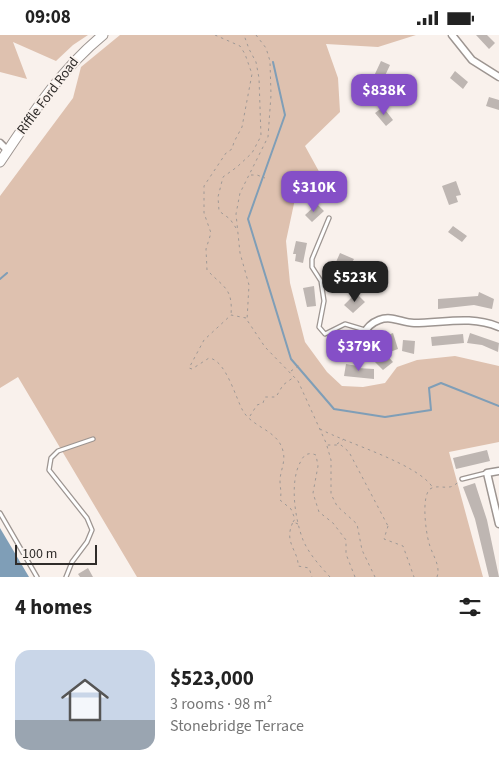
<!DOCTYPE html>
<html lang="en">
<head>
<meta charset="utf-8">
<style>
  :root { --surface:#fff; --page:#f2f2f2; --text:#222; --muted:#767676; --accent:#854fc7 }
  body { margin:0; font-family:"Source Sans 3",sans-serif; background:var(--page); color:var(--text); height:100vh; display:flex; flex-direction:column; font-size:19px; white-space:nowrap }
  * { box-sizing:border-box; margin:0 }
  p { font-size:16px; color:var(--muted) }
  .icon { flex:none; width:28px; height:28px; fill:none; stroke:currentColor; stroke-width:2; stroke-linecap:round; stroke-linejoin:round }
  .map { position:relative; height:542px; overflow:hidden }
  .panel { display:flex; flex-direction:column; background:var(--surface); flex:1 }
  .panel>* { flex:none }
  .scale { position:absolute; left:15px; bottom:12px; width:82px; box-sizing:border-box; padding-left:5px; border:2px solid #2f2c2a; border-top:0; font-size:14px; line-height:18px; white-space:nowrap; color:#2f2c2a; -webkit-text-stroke:4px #f9f1ec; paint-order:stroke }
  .price { position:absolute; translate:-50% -42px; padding:0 11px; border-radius:10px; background:var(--accent); color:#fff; font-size:16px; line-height:32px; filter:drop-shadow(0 1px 2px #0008) }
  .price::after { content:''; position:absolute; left:50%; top:30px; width:15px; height:11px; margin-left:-8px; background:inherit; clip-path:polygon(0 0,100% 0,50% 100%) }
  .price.selected { background:#222; color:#fff }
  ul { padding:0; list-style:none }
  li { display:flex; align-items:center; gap:15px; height:125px; padding:0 15px }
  li span { display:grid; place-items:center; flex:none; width:140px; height:100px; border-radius:15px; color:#555 }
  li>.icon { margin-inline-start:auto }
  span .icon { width:60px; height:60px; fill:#fffc; stroke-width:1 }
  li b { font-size:21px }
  h2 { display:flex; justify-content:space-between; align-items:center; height:60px; padding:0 15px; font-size:21px }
  .status { display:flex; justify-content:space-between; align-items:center; height:35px; padding:0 25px; background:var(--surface); direction:ltr }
  .status svg { height:14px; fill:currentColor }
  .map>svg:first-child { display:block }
  .green { fill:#dec1af }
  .water { fill:#7f9eb7 }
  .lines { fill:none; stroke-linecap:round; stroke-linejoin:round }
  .stream { stroke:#7f9eb7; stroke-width:2 }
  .building { fill:#beb6b2 }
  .lane-casing { stroke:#9d9591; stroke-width:5.5 }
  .street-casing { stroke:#9d9591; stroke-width:9 }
  .secondary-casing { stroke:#9d9591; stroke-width:11 }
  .path { stroke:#9f9996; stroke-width:1; stroke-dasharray:2.5 4; stroke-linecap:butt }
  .lane { stroke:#fff; stroke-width:3 }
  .street { stroke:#fff; stroke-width:6 }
  .secondary { stroke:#fff; stroke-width:9 }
  .labels { text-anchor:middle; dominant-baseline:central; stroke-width:4; stroke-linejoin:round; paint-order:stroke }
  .street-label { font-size:14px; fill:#2f2c2a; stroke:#f9f1ec }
</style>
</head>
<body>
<div class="status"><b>09:08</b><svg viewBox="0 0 49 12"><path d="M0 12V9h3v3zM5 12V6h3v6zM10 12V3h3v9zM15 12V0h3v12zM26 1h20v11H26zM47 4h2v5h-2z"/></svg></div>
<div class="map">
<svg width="499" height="542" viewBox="0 0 499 542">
  <rect width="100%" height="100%" fill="#f9f1ec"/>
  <!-- green -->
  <path class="green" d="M0,0H88L73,10L56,26L13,7L27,44L0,37Z
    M120,0H416L378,12L326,9L338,43L340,77L305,111L333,162L295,164L286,206L290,248L305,307L327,337L342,351L363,352L385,348L397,332L417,325L455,321L499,331V407L449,417L483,542H137L18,342L0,353V161L73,63L81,32Z"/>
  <!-- water -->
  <path class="water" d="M0,493L29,542H0Z"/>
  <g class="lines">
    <!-- stream -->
    <path class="stream" d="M273,27L285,80L248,184L291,324L334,374L385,382L431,375L429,353L441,348L499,371
      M0,244L7,238"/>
  </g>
  <!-- building -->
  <path class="building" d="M476,0H487L495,8L489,14Z
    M381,26L390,30L383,45L374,41Z
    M455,36L468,47L463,54L450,43Z
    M489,62L499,65V75L486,71Z
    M383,72L393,85L386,91L375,78Z
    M456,146L461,160L456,161L458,167L449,170L442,151Z
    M317,169L324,176L312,187L305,180Z
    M453,191L467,201L462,207L448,197Z
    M296,206L307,208L303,228L295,226L296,219H293Z
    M340,218L354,224L349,233L336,227Z
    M314,251L316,271L307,272L303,253Z
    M479,257L494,264L492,274L474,270L438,274V264L478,261Z
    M356,258L365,267L353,278L344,270Z
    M393,298L398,314L387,318L382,302Z
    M470,298L499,308L498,317L482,310L467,308Z
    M463,299L464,308L432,311L431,302Z
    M342,305L346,316L336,320L332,309Z
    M403,305L415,306L414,319L402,316Z
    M384,317L393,327L383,335L374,326Z
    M346,329L358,331L357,333L374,334V344L344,341Z
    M487,415L490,426L456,434L453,423Z
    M475,448L487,485L499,542H489L475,484L463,452Z
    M88,533L93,542H80L78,539Z"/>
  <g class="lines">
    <defs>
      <path id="lane" d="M329,183L312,224V232L321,246L324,266L319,292L325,299L345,289L365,295
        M462,444L486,438
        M0,478L37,542
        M66,542L72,527L87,507L92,495L87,483L49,435L51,423L58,416L93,404"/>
      <path id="street" d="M452,0L472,25L499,42
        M0,108L8,116
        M363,300C367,292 371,288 379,285C392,280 402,288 414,288C443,288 471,280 499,292
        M499,436L487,438L499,489"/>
      <path id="secondary" d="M0,127C31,81 60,35 103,0"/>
    </defs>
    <!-- lane casing -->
    <use href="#lane" class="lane-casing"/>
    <!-- street casing -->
    <use href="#street" class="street-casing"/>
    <!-- secondary casing -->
    <use href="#secondary" class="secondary-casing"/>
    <!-- path -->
    <path class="path" d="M215,0L240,11L245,19L252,39L242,92L234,107L232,114L226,118L204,151V178L211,198L206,214L207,235C224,253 233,253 231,280
      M256,0L266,13L270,26L271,60L268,102L240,158L236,179L240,218L249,250L247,285L265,312L298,346L327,410H341L349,417L388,491
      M251,140H257L265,143
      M236,193L230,184L219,176L218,162L223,142L237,132L252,118L261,101L259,43L256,27L249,14L244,0
      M246,283L231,280L204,305L189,333L192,334L209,323C226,325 236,364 243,376C253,393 278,395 283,416C286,427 280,436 280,446C280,453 282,458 280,465L291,474L295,484L293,487
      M291,336L301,329
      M250,381L257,370L263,368L265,362H276L283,350L294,342
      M320,394C346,408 419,429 433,453
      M337,409L344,404
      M327,411L331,425V459L337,471L357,489L362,515L375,542
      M298,489L293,487C283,508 299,516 298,531L309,533L312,542
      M388,491L384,504L403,511L414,542
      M330,542C320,531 309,519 303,505C295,484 289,446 301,426C304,419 309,417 316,420L318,431L313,458L319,477L333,488L346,505V519L355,542
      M437,542C441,530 432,520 429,508C426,498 421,462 430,454C436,450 443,453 449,452C453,452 457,448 460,446"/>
    <!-- lane -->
    <use href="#lane" class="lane"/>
    <!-- street -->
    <use href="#street" class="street"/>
    <!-- secondary -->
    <use href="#secondary" class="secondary"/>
  </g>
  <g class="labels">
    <!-- street labels -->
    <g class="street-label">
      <text transform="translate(48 61) rotate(-53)">Riffle Ford Road</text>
    </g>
  </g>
</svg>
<div class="scale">100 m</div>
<b class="price" style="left:384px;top:81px">$838K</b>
<b class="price" style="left:314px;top:178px">$310K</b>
<b class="price selected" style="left:355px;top:268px">$523K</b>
<b class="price" style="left:359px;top:337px">$379K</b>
</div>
<section class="panel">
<h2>4 homes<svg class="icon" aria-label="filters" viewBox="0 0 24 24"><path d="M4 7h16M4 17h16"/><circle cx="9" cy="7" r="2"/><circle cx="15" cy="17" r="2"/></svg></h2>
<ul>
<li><span style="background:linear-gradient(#c9d6e8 70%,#9aa5b1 0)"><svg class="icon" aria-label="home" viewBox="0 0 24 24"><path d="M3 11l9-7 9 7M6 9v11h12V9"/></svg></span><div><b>$523,000</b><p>3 rooms · 98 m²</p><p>Stonebridge Terrace</p></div></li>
</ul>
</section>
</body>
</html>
